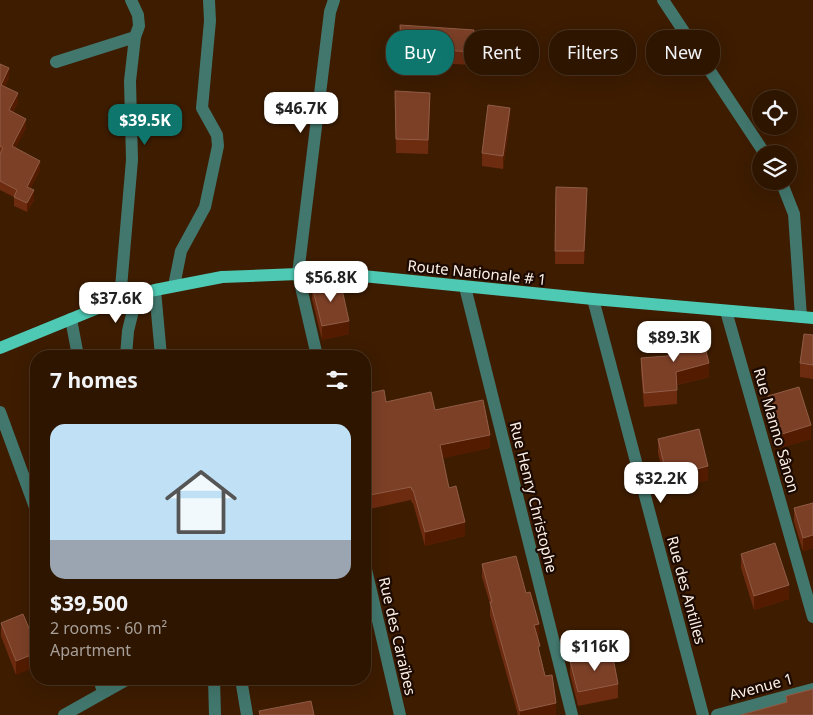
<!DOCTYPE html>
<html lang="en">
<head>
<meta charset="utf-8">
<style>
  :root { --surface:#2e1500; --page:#361e0a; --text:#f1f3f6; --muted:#a79f99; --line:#493422; --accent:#0f766e }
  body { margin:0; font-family:"Noto Sans",sans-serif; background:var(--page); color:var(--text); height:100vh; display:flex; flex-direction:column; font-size:19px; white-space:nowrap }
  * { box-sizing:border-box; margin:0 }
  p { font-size:16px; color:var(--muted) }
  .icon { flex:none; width:28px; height:28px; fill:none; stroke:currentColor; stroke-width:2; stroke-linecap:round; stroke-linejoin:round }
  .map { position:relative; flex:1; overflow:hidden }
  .details { position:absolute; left:30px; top:350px; width:341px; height:335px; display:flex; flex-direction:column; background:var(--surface); border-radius:20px; box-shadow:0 5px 20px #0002,0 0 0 1px var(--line) }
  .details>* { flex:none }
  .banner { position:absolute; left:386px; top:30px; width:351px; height:45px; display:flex; gap:10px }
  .buttons { position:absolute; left:752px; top:90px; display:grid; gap:10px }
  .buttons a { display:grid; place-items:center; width:45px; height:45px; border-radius:50%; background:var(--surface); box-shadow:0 5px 20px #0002,0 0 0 1px var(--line); font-size:25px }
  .price { position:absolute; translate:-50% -42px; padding:0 11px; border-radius:10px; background:#fff; color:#222; font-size:16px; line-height:32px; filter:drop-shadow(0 1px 2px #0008) }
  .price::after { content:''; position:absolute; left:50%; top:30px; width:15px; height:11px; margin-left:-8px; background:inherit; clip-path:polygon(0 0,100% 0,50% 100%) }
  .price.current { background:var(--accent); color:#fff }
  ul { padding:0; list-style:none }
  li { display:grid; align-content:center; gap:10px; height:265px; padding:0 20px }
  li span { display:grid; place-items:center; height:155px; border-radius:15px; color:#555 }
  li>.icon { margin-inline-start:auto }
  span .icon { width:90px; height:90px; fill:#fffc; stroke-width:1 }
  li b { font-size:21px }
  h2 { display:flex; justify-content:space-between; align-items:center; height:60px; padding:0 20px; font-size:21px }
  .pill { padding:0 18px; border-radius:20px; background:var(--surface); box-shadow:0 5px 20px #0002,0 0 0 1px var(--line); font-size:18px; line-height:45px }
  .pill.current { background:var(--accent); color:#fff }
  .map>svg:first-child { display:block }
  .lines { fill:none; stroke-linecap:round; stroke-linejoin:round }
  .street { stroke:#42776d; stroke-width:12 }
  .primary { stroke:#4ec9b4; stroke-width:12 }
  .wall { fill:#6d2b10 }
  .shaded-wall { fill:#531c00 }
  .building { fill:#7c4027; stroke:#905c46 }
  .labels { text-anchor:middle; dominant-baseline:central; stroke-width:4.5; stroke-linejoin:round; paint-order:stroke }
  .street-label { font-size:15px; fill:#fbf0e8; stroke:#1c0a00 }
</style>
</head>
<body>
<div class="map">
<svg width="813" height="715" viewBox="0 0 813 715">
  <rect width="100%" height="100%" fill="#3d1c00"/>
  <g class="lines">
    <!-- street -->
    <path class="street" d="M663,0L765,154
      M56,62L135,37
      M781,181L794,214L801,317
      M174,286L181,251L205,207L218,146L217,135L202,108L210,21L209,0
      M465,287L572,715
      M155,290L161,356
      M120,299L132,160L130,81L135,37L139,26L138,15L131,0
      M593,299L703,715
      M726,311L813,617
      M71,319L78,356
      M126,356L128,331L137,294
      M317,356L298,274L330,12L334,0
      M0,412L36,510
      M365,565L400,715
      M99,679L103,692
      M214,679L215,715
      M241,679L247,715
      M64,715L128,679
      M717,715L813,689"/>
    <!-- primary -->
    <path class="primary" d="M0,348L120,299L155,290L222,277L298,274L353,275L593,299L813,318"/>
  </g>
  <!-- wall -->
  <path class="wall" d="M400,25L474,43L472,65L401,61Z
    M0,64L9,77L5,86L18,102L13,112L26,128L15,148L40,170L30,189L34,200L27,212L14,206V197L0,190Z
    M395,91L430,106L428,154L396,153Z
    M510,121L503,169L482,166V153Z
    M556,187L587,202L584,264H555Z
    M312,286L349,334L322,340L312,299Z
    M675,334L709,377L677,385V404L644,407L641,372V358L676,355L675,348Z
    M813,335V379L800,377V363Z
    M365,394L386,402L435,410L490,448L442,458L449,488L465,536L425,546L413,503H412L411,500L365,510Z
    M768,396L811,439L779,448L768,410Z
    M658,439L708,480L667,490L658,453Z
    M813,503V548L803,551L794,522V508Z
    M741,554L789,599L754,610L741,568Z
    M482,564L526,593L539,637H537L540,656L556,715H518L490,615V604L482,577Z
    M1,623L36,645L16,675L1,636Z
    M570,661L618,684V698L578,706L570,674Z"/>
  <!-- shaded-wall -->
  <path class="shaded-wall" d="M474,30V43L472,65V52Z
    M9,68V77L1,94V85Z
    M18,93V102L9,120V110Z
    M430,93V106L428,154V140Z
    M510,108V121L503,169V156Z
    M26,119V128L12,155V146Z
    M40,161V170L27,196V187Z
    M587,188V202L584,264V251Z
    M34,190V200L27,212V203Z
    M349,321V334L322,340V326Z
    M709,363V377L676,385V372Z
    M811,425V439L779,448V435Z
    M490,435V448L440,459V445Z
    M708,466V480L667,490V477Z
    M465,522V536L425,546V532Z
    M813,535V548L803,551V538Z
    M789,585V599L754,610V596Z
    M539,624V637L534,638V625Z
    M36,653V667L16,675V661Z
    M556,703V715H520V711Z"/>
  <!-- building -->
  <path class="building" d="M400,25L474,30L472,52L401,47Z
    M0,64L9,68L1,85L18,93L9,110L26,119L12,146L40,161L27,187L34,190L27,203L14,197L17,190L0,181V154L3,148L0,146Z
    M395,91L430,93L428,140L396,139Z
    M488,105L510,108L503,156L482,153Z
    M556,187L587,188L584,251H555Z
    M340,280L349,321L322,326L312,286Z
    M700,328L709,363L676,372L677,390L644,393L641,358L680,355L675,334Z
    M804,334L813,335V365L800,363Z
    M799,387L811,425L779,435L768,396Z
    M384,390L386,402L431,392L435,410L483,400L490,435L440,445L449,488L456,486L465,522L425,532L413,490H412L411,487L365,496V394Z
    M699,429L708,466L667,477L658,439Z
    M813,503V535L803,538L794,508Z
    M775,543L789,585L754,596L741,554Z
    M516,556L526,593L530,592L539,624L534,625L540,646L538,647L545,676L552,675L556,703L520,711L490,602H492L482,564Z
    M23,614L36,645V653L16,661L1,623Z
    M612,652L618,684L578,692L570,661Z
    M813,689V715H741L787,702L786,696Z
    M311,701L314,715H260L259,711Z"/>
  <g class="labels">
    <!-- street labels -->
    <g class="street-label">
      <text transform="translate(477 272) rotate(6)">Route Nationale # 1</text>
      <text transform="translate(777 430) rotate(74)">Rue Manno Sânon</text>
      <text transform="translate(534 497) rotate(76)">Rue Henry Christophe</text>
      <text transform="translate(687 590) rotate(75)">Rue des Antilles</text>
      <text transform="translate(398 636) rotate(77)">Rue des Caraïbes</text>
      <text transform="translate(761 686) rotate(-15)">Avenue 1</text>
    </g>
  </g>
</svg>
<div class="buttons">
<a><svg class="icon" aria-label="locate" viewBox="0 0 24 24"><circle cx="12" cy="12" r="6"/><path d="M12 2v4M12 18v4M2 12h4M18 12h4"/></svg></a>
<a><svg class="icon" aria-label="layers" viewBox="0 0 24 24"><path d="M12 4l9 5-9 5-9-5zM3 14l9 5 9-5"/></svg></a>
</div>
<b class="price" style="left:301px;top:134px">$46.7K</b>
<b class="price current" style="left:145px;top:146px">$39.5K</b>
<b class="price" style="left:331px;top:303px">$56.8K</b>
<b class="price" style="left:116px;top:324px">$37.6K</b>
<b class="price" style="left:674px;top:363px">$89.3K</b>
<b class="price" style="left:661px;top:504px">$32.2K</b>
<b class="price" style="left:595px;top:672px">$116K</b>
<div class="banner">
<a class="pill current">Buy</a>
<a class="pill">Rent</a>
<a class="pill">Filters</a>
<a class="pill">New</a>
</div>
<section class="details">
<h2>7 homes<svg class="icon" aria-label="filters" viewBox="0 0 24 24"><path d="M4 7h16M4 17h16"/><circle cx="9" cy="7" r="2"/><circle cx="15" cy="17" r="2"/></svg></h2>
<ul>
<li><span style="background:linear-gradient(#bfe0f5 75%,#9aa5b1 0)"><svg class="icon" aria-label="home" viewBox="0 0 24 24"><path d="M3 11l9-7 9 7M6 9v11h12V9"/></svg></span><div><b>$39,500</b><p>2 rooms · 60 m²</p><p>Apartment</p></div></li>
</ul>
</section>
</div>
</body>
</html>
